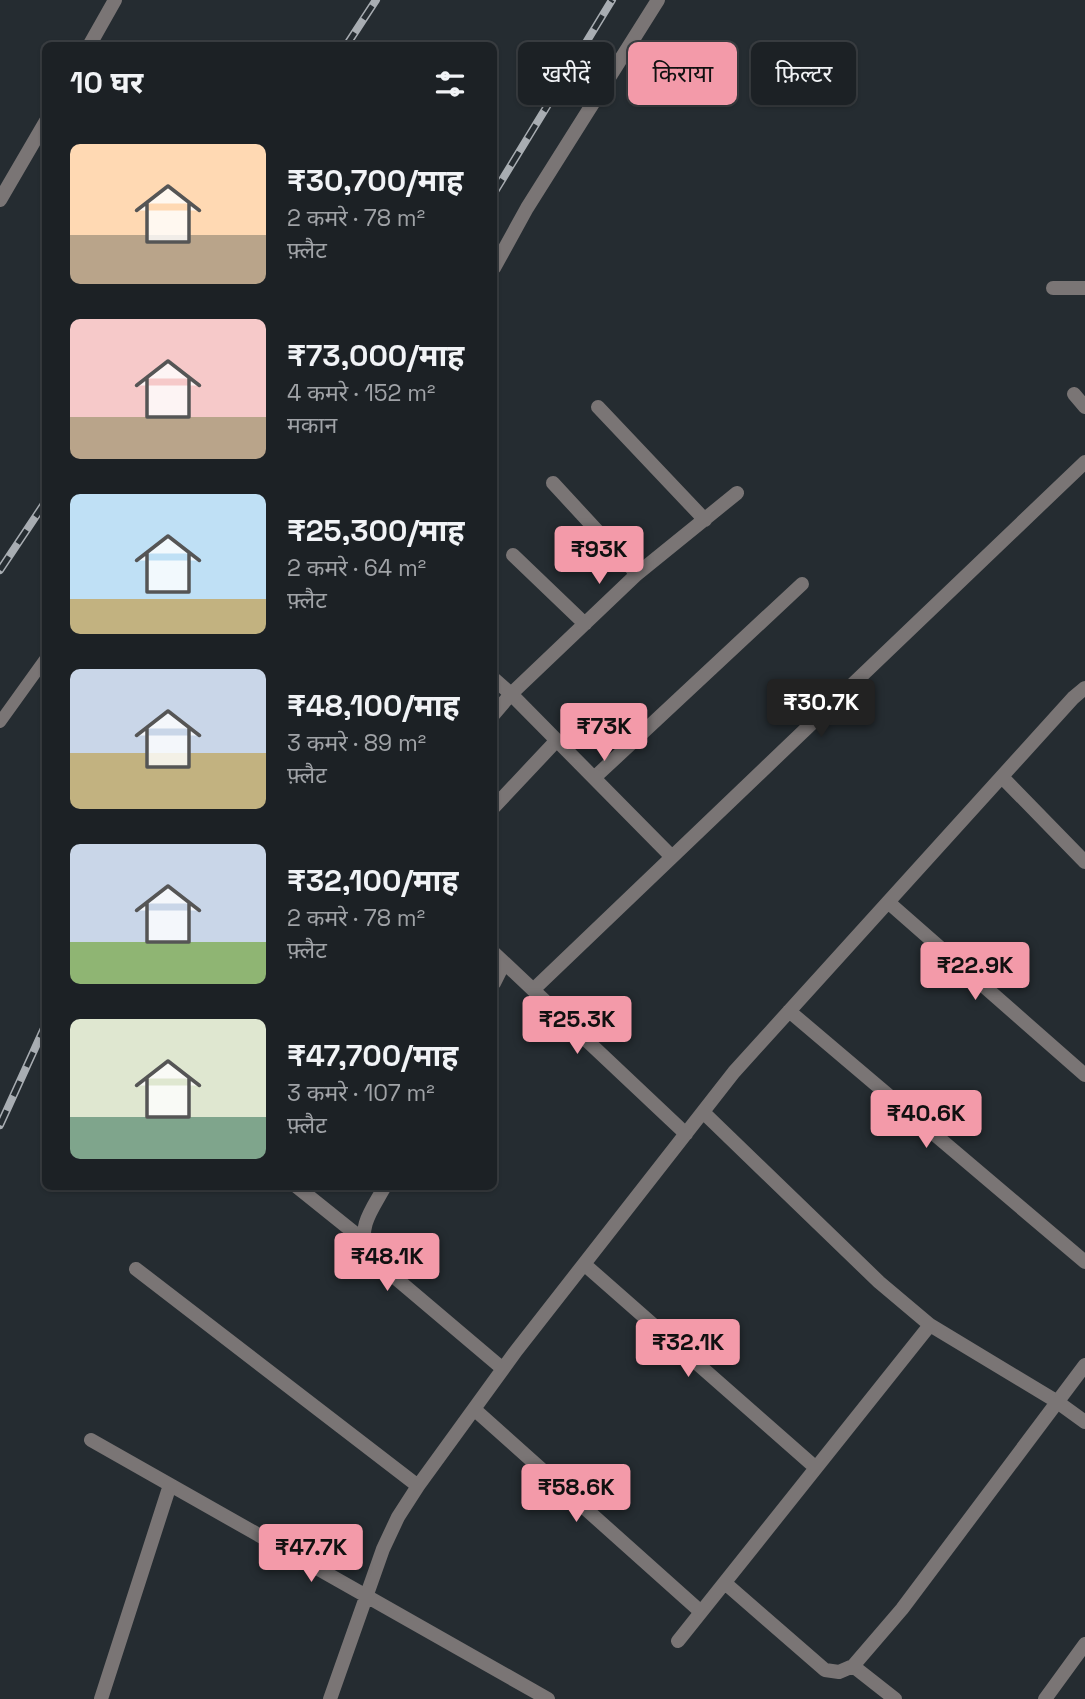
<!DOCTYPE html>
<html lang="hi">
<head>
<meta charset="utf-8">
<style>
  :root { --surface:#1c2125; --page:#25292d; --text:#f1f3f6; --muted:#a0a3a7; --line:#3a3e42; --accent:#f39aa9 }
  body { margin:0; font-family:"Space Grotesk","Noto Sans Devanagari",sans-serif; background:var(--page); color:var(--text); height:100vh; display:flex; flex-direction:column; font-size:26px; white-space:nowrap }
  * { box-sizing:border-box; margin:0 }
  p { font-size:23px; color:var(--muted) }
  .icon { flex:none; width:38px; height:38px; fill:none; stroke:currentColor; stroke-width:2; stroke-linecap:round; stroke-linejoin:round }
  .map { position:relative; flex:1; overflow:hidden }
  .sheet { position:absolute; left:42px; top:42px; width:455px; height:1148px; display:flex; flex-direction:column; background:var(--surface); border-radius:10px; box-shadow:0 2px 5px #0004,0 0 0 2px var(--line) }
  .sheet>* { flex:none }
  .banner { position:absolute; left:518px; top:42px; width:462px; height:63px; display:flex; gap:14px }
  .price { position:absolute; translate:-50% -60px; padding:0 16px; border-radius:7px; background:var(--accent); color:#111; font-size:23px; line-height:46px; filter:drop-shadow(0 2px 4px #0008) }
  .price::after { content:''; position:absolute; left:50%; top:42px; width:21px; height:16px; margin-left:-10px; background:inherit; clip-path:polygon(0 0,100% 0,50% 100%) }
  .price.selected { background:#222; color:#fff }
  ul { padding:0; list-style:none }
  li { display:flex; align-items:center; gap:21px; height:175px; padding:0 28px }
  li span { display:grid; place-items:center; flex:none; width:196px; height:140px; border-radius:10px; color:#555 }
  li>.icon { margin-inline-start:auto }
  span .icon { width:84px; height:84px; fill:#fffc; stroke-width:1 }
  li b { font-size:30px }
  h2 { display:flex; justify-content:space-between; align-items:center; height:84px; padding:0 28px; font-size:30px }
  .pill { padding:0 24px; border-radius:10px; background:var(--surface); box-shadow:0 2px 5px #0004,0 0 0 2px var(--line); font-size:24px; line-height:63px }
  .pill.selected { background:var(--accent); color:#111 }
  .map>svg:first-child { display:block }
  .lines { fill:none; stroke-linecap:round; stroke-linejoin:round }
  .service { stroke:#7a7575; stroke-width:12 }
  .minor { stroke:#7a7575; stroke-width:14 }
  .rail-casing { stroke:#a8adb2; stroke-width:8 }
  .rail { stroke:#252c31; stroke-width:5; stroke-dasharray:16; stroke-linecap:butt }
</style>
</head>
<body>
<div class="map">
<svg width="1085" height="1699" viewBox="0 0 1085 1699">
  <rect width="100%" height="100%" fill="#252c31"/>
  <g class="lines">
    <!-- service -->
    <path class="service" d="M0,722L46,658"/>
    <!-- minor -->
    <path class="minor" d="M89,46L115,0
      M0,200L46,121
      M494,268L527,208L658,0
      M1053,288H1085
      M1074,394L1085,407
      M598,407L705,520
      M553,483L637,574
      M513,555L585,624
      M494,679L511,694L672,857
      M494,714L511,694L637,574L737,493
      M594,778L802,584
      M1003,778L1085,862
      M494,807L557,740
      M888,902L1085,1075
      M494,953L686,1134
      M494,983L504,963
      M533,990L1085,462
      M789,1011L1085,1262
      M703,1112L879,1282L930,1325L1056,1401L1085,1422
      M296,1186L362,1239
      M385,1186C372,1210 358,1225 366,1253L503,1369
      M584,1264L816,1468
      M136,1269L418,1486
      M474,1409L701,1612
      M91,1440L548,1699
      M725,1583L825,1670L839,1672L853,1666L902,1609L1085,1365
      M678,1641L930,1325
      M853,1666L895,1699
      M101,1699L170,1485
      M330,1699L383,1549L398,1517L418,1486L516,1351L734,1072L1073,698L1085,688
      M1045,1699L1085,1644"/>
    <defs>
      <path id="rail" d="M346,46L376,0
        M494,193L612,0
        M0,570L46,501
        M0,1125L46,1024"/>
    </defs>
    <!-- rail casing -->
    <use href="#rail" class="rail-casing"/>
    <!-- rail -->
    <use href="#rail" class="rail"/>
  </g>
</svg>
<b class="price" style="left:599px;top:586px">₹93K</b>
<b class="price selected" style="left:821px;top:739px">₹30.7K</b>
<b class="price" style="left:604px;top:763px">₹73K</b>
<b class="price" style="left:975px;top:1002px">₹22.9K</b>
<b class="price" style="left:577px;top:1056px">₹25.3K</b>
<b class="price" style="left:926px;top:1150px">₹40.6K</b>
<b class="price" style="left:387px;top:1293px">₹48.1K</b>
<b class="price" style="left:688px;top:1379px">₹32.1K</b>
<b class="price" style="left:576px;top:1524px">₹58.6K</b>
<b class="price" style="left:311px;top:1584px">₹47.7K</b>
<div class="banner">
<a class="pill">खरीदें</a>
<a class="pill selected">किराया</a>
<a class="pill">फ़िल्टर</a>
</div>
<section class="sheet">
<h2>10 घर<svg class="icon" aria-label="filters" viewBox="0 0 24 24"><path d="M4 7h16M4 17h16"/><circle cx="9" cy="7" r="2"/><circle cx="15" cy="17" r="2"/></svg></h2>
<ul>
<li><span style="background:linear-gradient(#ffd9b3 65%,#b9a48a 0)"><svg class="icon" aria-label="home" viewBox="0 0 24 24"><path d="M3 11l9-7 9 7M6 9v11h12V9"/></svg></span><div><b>₹30,700/माह</b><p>2 कमरे · 78 m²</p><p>फ़्लैट</p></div></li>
<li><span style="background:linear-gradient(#f6c9c9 70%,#b9a48a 0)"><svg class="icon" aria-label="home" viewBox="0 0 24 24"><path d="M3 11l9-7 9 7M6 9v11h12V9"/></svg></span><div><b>₹73,000/माह</b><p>4 कमरे · 152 m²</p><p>मकान</p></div></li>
<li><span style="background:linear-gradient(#bfe0f5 75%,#c2b280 0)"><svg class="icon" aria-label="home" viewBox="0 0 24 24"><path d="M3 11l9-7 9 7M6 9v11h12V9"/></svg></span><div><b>₹25,300/माह</b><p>2 कमरे · 64 m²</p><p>फ़्लैट</p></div></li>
<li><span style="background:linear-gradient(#c9d6e8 60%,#c2b280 0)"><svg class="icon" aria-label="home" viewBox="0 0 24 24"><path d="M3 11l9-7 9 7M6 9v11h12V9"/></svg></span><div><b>₹48,100/माह</b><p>3 कमरे · 89 m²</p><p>फ़्लैट</p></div></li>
<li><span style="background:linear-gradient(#c9d6e8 70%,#8fb573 0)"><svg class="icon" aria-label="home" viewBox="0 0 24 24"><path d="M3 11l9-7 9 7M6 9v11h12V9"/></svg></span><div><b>₹32,100/माह</b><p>2 कमरे · 78 m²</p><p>फ़्लैट</p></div></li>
<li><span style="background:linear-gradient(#dfe7d0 70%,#7fa58c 0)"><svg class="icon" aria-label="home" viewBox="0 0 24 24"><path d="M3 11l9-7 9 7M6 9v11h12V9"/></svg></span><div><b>₹47,700/माह</b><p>3 कमरे · 107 m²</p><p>फ़्लैट</p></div></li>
</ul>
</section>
</div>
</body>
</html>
